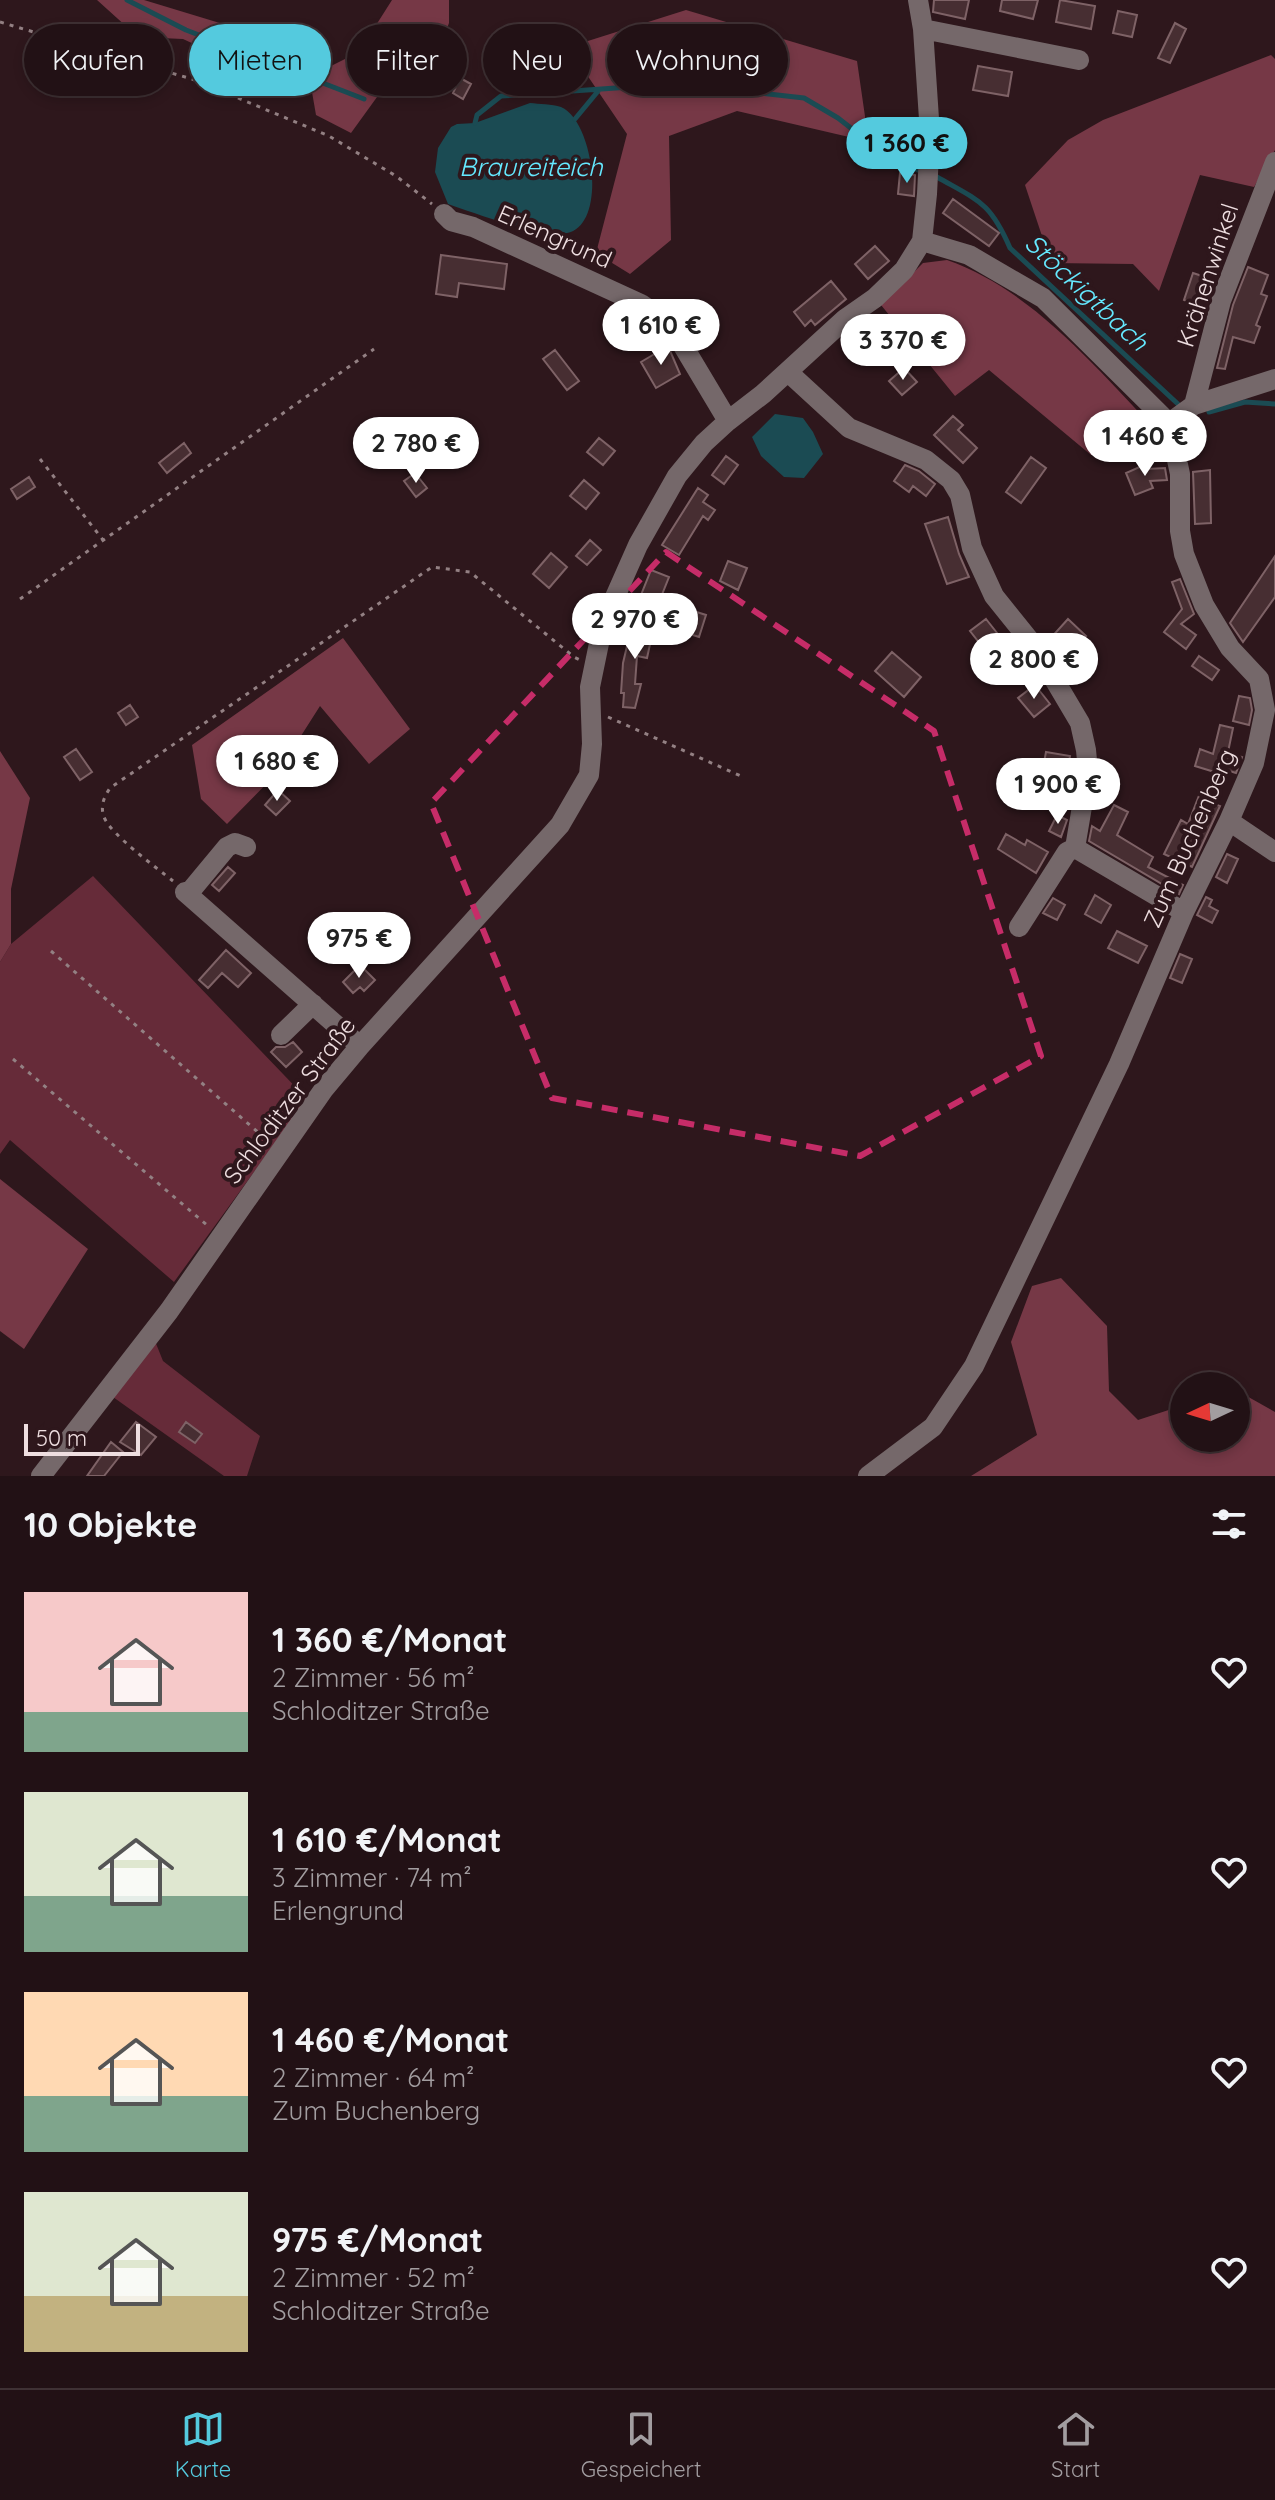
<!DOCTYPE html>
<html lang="de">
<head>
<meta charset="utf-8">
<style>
  :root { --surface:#221115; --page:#2e1f22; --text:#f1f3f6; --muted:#a29da0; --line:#3f3134; --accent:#54cade }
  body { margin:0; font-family:Quicksand,sans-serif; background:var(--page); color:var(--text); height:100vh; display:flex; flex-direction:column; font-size:30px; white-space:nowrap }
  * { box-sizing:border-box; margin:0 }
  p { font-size:26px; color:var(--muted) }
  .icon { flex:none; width:44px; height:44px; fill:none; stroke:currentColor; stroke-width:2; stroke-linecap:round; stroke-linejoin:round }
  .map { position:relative; height:1476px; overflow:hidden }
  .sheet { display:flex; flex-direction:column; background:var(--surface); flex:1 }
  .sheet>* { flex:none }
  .top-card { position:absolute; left:24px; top:24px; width:800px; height:72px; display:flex; gap:16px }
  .needle { width:52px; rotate:266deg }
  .fabs { position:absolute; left:1170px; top:1372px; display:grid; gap:16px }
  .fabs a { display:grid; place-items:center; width:80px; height:80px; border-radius:50%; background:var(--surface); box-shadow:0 4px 12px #0003,0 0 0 2px var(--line); font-size:40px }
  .scale { position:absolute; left:24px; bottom:20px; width:116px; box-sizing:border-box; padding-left:8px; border:4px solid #eedee0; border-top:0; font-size:22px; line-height:28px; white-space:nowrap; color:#eedee0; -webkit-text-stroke:6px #2e171c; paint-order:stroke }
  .price { position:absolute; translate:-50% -68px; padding:0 18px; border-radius:28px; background:#fff; color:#222; font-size:26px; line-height:52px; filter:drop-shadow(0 2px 4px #0008) }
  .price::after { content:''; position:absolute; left:50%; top:48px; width:24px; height:18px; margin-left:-12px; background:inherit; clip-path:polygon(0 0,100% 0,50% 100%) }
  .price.active { background:var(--accent); color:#111 }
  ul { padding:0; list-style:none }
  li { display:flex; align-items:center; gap:24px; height:200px; padding:0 24px }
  li span { display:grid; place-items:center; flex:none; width:224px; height:160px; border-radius:0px; color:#555 }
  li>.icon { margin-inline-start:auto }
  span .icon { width:96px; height:96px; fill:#fffc; stroke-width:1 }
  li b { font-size:34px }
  h2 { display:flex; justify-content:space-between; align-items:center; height:96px; padding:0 24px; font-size:34px }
  .tag { padding:0 28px; border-radius:36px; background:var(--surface); box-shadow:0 4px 12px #0003,0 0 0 2px var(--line); font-size:28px; line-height:72px }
  .tag.active { background:var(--accent); color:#111 }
  .menu { display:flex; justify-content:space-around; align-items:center; height:112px; border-top:2px solid var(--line); background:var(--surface); font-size:22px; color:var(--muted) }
  .menu a { display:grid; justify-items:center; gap:4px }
  .menu .active { color:var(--accent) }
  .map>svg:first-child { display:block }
  .green { fill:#662b39 }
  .forest { fill:#763846 }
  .water { fill:#1b4b53 }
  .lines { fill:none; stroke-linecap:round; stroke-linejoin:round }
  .stream { stroke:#1b4b53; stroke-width:5 }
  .building { fill:#472e32; stroke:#7e6266; stroke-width:2 }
  .path { stroke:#938083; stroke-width:3; stroke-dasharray:4 6; stroke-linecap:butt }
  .minor { stroke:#75686a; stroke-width:20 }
  .marked { fill:none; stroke:#c62c68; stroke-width:6; stroke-dasharray:16 10; stroke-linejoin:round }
  .labels { text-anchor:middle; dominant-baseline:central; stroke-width:8; stroke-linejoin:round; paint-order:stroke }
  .street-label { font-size:24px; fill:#eedee0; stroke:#2e171c }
  .water-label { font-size:26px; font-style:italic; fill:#65e9ff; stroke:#2e171c }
</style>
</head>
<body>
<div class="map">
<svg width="1275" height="1476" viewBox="0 0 1275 1476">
  <rect width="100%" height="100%" fill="#2e171c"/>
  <!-- green -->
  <path class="green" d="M93,876L307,1099L174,1282L10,1140L0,1154V962L11,944Z
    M155,1341L163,1361L260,1436L247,1476H224L113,1397Z"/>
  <!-- forest -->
  <path class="forest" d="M97,0H144L269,38L327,68L359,52L392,0H449V23L422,97L385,86L351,133L316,115L312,92L248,69L183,39L138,37Z
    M686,10L857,61L868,137H849L737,111L669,136L671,240L630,274L596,253L627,134L585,72L534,58Z
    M1271,55L1275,59V150L1254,187L1200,175L1159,291L1133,264L1051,263L1025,185L1068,140L1103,120Z
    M947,260C1035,291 1098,371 1162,436L1130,453L1091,455L989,370L955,396L881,305L923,263Z
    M343,638L410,729L369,764L320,706L278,772L227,824L201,799L192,745Z
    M0,751L30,798L11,889V944L0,962Z
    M0,1179L88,1249L24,1349L0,1331Z
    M1061,1278L1107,1326L1109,1391L1138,1420L1184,1405V1438H1236V1390L1275,1412V1476H971L1037,1435L1011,1342L1032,1286Z"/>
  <!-- water -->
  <path class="water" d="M530,103C539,104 552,104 561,107C594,121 608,225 567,233C542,238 474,213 448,204L435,172L438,148L451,127L457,124L475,123Z
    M775,414L803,418L813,432L823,454L804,478L784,477L761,456L752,437Z"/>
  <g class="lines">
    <!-- stream -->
    <path class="stream" d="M127,0L186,30L364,99
      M575,119L599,90
      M475,123L477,115L501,96L630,87L673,95L751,92L804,98L838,118L879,150L918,170
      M937,177C979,201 990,202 1010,248L1179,405
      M1209,412L1245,402L1275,404"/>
  </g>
  <!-- building -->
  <path class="building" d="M934,0H969L965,19L933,12Z
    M1002,0H1038L1033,19L1000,11Z
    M1060,0L1095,6L1091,29L1056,22Z
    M1118,11L1137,15L1132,37L1113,33Z
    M1175,23L1186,29L1170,63L1158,58Z
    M978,66L1012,72L1008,96L973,90Z
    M460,78L471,84L463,99L453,93Z
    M900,173L915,175L914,196L898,194Z
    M953,199L999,233L989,246L943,213Z
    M875,246L889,261L868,279L855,264Z
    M441,255L507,264L504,289L459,283L457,297L436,294Z
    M1248,267L1268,275L1261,294L1267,296L1256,325L1260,327L1254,343L1233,337L1225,369L1217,368L1233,305Z
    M1193,273L1205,277L1196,305L1184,300Z
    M831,281L846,299L815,325L811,320L805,326L794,312Z
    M668,346L680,374L656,388L641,362Z
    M555,350L579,381L567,390L543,359Z
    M904,368L917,382L902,395L889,381Z
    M953,416L963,425L958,430L977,448L963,463L934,435Z
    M599,438L615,451L603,465L587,452Z
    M184,443L191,453L167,473L159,463Z
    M726,456L738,465L724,484L712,475Z
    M1031,457L1046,468L1021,503L1006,492Z
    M905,465L919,471L935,484L926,496L913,486L909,492L894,481Z
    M1144,465L1146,469L1165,468L1167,480L1150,481L1153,488L1135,495L1126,473Z
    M1210,470L1211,523L1195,524L1193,472Z
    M415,473L427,488L416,497L404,481Z
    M29,477L35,487L17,499L11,489Z
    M584,480L599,493L586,509L570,496Z
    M698,488L708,495L703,502L715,510L708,520L703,516L679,555L662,545Z
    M948,517L959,554L969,577L947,584L925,524Z
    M590,540L601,550L587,565L576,556Z
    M551,553L567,567L549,588L533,574Z
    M1275,556V597L1243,642L1230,623Z
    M728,561L747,568L738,590L720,581Z
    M651,570L669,577L659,602L641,595Z
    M1180,579L1194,614L1181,624L1196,635L1186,649L1164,632L1182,609L1172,582Z
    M684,608L706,615L699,637L677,630Z
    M986,619L1001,638L985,650L970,631Z
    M1068,619L1086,636L1066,656L1049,640Z
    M633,621L654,626L647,658L637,656L635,684H641L635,708L623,707L624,693H621L623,663Z
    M892,652L921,677L904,697L875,671Z
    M1199,656L1219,670L1212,680L1192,666Z
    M1035,685L1050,704L1034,717L1018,698Z
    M1239,696L1250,698L1252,710L1249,725L1233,721Z
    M130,705L138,717L126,725L118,713Z
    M1220,725L1233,728L1228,752L1242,757L1236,773L1223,769L1221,774L1195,766L1200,749L1213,754Z
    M76,749L92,772L80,780L64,757Z
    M1046,752L1070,756L1065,783L1041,778Z
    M278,790L290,801L276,815L265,805Z
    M1200,793L1216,799L1214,804L1220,806L1192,867L1164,854L1181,820L1188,824Z
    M1114,805L1128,812L1117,835L1153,857L1148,867L1183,885L1179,894L1089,841L1092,826L1100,831Z
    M1057,815L1067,820L1061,837L1049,831Z
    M1006,834L1025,845L1027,840L1048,852L1036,873L998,849Z
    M1227,854L1238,859L1227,883L1216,877Z
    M228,867L235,873L219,891L212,885Z
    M1095,895L1111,905L1101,923L1085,914Z
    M1206,897L1212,900L1209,906L1218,911L1212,923L1197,915Z
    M1053,898L1065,905L1057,920L1043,913Z
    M1117,931L1147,946L1138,963L1108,948Z
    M226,950L251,973L238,987L222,973L208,988L199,980Z
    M1180,954L1192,959L1182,983L1170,978Z
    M360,965L375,980L364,991L360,987L353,993L343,982Z
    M293,1042L302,1052L286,1067L271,1052L276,1047H285Z
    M136,1422L156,1437L141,1455L120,1442Z
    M186,1422L202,1434L195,1443L179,1432Z
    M111,1442L123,1452L104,1476H87Z"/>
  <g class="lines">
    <!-- path -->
    <path class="path" d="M0,22L195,80L329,136L396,176L432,204
      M40,459L103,540
      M20,599L374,349
      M608,717L743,777
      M173,881C157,868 110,834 104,817C100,806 104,797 110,788L432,567L470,572L574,657L580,660
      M51,951L268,1141
      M13,1059L208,1226"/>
    <!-- minor -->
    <path class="minor" d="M923,29L1079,60
      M444,214L451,221L473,227L641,304L670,324L728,421
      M788,372L849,428L926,460L951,480L960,495L972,548L994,596L1035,647L1080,723L1086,750L1088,771L1075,848L1184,912
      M1194,405L1221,301L1275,162
      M1169,423L1194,405L1275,379
      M1229,821L1275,852
      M185,892L360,1046
      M188,894L227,847L235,843L246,847
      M1019,927L1067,852L1075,848
      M281,1035L313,1004
      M41,1476L169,1311L324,1089L360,1046L560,825L589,775L592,744L590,687L603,624L638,545L677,476L704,443L728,421L763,394L845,319L875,298L904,270L922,241L927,194L930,134L923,29L918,0
      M868,1476L933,1427L974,1366L1119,1064L1184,912L1229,821L1254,763L1265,710L1259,679L1230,648L1204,605L1184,554L1180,531V474L1169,423L1043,298L969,255L922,241"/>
  </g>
  <!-- marked area -->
  <path class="marked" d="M666,552L934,731L1041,1056L860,1156L552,1098L431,803Z"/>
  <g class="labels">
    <!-- street labels -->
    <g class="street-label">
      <text transform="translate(555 236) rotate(24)">Erlengrund</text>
      <text transform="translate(1207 275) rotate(-72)">Krähenwinkel</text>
      <text transform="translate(1189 838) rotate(-66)">Zum Buchenberg</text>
      <text transform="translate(289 1100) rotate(-53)">Schloditzer Straße</text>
    </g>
    <!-- water labels -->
    <g class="water-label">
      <text x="531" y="166">Braureiteich</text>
      <text transform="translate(1087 292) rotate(43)">Stöckigtbach</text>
    </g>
  </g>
</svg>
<div class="fabs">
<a><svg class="needle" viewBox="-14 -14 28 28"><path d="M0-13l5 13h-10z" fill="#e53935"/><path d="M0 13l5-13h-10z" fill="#a29da0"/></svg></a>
</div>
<div class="scale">50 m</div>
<b class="price active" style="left:907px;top:185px">1 360 €</b>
<b class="price" style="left:661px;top:367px">1 610 €</b>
<b class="price" style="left:903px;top:382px">3 370 €</b>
<b class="price" style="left:1145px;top:478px">1 460 €</b>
<b class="price" style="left:416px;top:485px">2 780 €</b>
<b class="price" style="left:635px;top:661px">2 970 €</b>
<b class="price" style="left:1034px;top:701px">2 800 €</b>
<b class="price" style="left:277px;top:803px">1 680 €</b>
<b class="price" style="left:1058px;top:826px">1 900 €</b>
<b class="price" style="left:359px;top:980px">975 €</b>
<div class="top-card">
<a class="tag">Kaufen</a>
<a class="tag active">Mieten</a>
<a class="tag">Filter</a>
<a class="tag">Neu</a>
<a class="tag">Wohnung</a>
</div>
</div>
<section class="sheet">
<h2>10 Objekte<svg class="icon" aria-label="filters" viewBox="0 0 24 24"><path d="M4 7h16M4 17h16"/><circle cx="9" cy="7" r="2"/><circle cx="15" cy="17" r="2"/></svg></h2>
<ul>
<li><span style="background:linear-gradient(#f6c9c9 75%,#7fa58c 0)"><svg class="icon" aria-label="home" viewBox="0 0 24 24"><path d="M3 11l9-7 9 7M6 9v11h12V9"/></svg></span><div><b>1 360 €/Monat</b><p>2 Zimmer · 56 m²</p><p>Schloditzer Straße</p></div><svg class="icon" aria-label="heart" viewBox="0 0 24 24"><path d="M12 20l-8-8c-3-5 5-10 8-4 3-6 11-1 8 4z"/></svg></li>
<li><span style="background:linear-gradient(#dfe7d0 65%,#7fa58c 0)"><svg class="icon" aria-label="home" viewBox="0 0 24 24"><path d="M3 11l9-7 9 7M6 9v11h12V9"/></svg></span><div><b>1 610 €/Monat</b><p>3 Zimmer · 74 m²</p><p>Erlengrund</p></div><svg class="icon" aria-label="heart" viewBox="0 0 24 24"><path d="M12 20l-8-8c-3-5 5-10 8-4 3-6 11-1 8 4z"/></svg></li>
<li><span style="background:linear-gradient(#ffd9b3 65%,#7fa58c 0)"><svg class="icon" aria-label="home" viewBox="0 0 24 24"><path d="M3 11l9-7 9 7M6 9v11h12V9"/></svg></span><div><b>1 460 €/Monat</b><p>2 Zimmer · 64 m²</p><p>Zum Buchenberg</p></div><svg class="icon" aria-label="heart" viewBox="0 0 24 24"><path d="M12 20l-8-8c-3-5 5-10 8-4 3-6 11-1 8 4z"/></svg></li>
<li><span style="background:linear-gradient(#dfe7d0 65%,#c2b280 0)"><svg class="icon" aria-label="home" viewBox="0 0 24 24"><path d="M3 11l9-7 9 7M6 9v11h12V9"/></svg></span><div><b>975 €/Monat</b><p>2 Zimmer · 52 m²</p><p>Schloditzer Straße</p></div><svg class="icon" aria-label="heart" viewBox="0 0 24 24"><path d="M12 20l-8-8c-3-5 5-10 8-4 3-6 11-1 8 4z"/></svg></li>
</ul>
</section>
<nav class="menu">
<a class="active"><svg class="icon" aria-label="map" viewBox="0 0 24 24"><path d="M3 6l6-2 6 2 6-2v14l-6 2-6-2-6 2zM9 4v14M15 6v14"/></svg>Karte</a>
<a><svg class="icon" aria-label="saved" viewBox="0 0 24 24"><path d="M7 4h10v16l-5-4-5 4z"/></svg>Gespeichert</a>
<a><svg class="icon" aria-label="home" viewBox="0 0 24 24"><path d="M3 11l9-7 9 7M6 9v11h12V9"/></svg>Start</a>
</nav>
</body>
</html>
